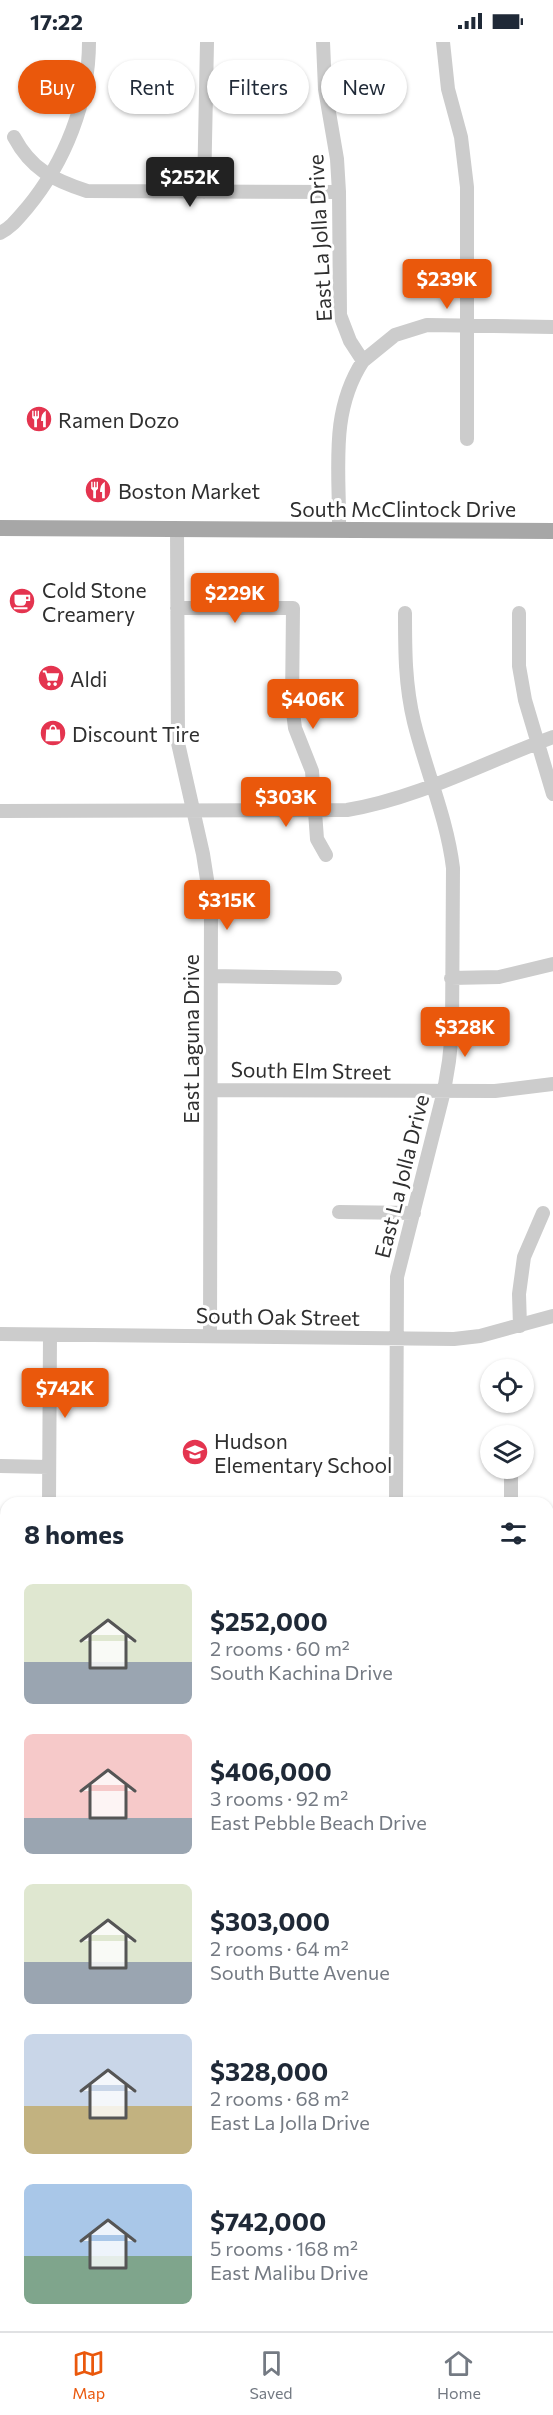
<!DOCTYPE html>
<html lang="en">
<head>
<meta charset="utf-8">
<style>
  :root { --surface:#fff; --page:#f6f6f7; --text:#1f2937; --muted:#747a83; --line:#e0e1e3; --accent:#ea580c }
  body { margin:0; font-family:Commissioner,sans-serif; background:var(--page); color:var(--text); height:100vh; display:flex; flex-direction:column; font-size:22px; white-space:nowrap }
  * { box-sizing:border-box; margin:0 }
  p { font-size:20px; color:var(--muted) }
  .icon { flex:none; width:33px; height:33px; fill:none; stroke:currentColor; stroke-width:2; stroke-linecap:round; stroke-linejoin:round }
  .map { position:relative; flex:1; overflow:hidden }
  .details { position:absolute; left:0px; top:1455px; width:554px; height:834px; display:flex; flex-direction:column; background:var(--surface); border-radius:18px 18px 0 0; box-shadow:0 2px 4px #0004 }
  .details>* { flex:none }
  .banner { position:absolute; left:18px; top:18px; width:518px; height:54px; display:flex; gap:12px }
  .tools { position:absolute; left:480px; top:1317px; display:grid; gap:12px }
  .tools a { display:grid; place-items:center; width:54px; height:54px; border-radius:50%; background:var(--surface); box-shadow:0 2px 4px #0004; font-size:30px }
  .price { position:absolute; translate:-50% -51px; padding:0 14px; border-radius:6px; background:var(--accent); color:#fff; font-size:20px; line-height:39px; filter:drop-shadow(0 2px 3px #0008) }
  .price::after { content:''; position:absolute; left:50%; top:36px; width:18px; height:14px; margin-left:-9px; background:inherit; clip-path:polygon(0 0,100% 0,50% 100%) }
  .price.active { background:#222; color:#fff }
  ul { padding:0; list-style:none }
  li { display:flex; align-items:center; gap:18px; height:150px; padding:0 24px }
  li span { display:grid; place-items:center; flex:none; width:168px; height:120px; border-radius:9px; color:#555 }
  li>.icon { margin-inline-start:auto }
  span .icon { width:72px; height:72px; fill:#fffc; stroke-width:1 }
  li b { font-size:26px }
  h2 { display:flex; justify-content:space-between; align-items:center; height:72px; padding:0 24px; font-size:26px }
  .pill { padding:0 21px; border-radius:27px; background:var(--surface); box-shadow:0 2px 4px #0004; font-size:21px; line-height:54px }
  .pill.active { background:var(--accent); color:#fff }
  .status { display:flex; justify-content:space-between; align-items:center; height:42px; padding:0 30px; background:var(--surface); direction:ltr }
  .status svg { height:16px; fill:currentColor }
  .tab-bar { display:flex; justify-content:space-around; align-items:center; height:84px; border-top:2px solid var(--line); background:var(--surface); font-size:16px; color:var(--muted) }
  .tab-bar a { display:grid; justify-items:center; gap:3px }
  .tab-bar .active { color:var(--accent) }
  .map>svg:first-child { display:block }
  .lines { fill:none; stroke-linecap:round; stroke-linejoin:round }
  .minor { stroke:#ccc; stroke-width:14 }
  .major { stroke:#a7a7a7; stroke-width:16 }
  .labels { text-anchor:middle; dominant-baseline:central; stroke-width:6; stroke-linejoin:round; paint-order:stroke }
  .street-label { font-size:21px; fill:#2f2f2f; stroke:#fff }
  .poi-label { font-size:21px; fill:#2f2f2f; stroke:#fff; text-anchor:start }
</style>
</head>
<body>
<div class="status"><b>17:22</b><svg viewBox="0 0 49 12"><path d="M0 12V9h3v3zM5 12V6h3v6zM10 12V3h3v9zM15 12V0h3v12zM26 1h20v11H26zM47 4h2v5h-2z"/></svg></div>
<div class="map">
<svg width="553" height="2289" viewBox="0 0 553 2289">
  <rect width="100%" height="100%" fill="#fff"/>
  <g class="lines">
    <!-- minor -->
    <path class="minor" d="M323,0L325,47L337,117L339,150L340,273L350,299L363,319C329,371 340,429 339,488
      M443,0L448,47L461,95L467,145V397
      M14,95C31,127 53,138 87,149L339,150
      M204,150L207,0
      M0,191C12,185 18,176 27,166C65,120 89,60 89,0
      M363,319L395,293L427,283L553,285
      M177,487L178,701L203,812L211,863L210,1294
      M177,566H293L292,662L295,686L312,729L317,797L326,813
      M519,571V624L525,658L553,752
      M0,769L347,768C419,756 485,720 553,695
      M211,934L335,936
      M451,936L499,935L553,922
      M211,1048L495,1049L553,1042
      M339,1170L414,1171
      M520,1284L519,1252L524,1215L543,1171
      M0,1292L454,1297L480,1294L553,1274
      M0,1424L49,1425
      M49,1461L50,1293
      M396,1461L397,1235L444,1049L449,1019L452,990L453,826C447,776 426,729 414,680C405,643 405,608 405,571
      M511,1461V1433L514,1426
      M548,1511H553
      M0,1565H6
      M548,1627H553
      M548,2128H553
      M0,2225H6
      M548,2249H553
      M98,2288V2283
      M290,2289L296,2283
      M337,2289L338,2283
      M455,2289V2283"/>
    <!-- major -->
    <path class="major" d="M0,486L553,489"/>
  </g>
  <!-- icons -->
  <defs>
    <symbol id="restaurant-disc" viewBox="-11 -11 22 22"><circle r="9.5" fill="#e4344f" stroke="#fff"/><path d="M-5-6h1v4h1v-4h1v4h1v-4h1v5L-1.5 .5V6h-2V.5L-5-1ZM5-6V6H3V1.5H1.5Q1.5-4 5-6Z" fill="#fff"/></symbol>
    <symbol id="cafe-disc" viewBox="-11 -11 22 22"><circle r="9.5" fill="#e4344f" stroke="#fff"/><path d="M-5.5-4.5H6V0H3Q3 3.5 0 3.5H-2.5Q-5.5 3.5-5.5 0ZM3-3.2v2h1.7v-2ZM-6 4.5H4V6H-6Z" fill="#fff"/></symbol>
    <symbol id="supermarket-disc" viewBox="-11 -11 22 22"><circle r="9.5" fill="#e4344f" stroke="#fff"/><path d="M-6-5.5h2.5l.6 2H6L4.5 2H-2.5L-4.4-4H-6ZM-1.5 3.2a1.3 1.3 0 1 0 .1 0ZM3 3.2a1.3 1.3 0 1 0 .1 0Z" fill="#fff"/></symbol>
    <symbol id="shop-disc" viewBox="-11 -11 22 22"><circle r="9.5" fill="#e4344f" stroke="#fff"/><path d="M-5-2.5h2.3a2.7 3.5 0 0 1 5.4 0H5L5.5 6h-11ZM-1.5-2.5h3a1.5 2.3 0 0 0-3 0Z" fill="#fff"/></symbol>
    <symbol id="school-disc" viewBox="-11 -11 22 22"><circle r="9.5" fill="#e4344f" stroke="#fff"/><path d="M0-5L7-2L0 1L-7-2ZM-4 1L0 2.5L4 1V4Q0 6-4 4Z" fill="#fff"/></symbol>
  </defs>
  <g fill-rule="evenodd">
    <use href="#restaurant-disc" x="24" y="362" width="30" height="30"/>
    <use href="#restaurant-disc" x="83" y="433" width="30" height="30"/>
    <use href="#cafe-disc" x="7" y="544" width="30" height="30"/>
    <use href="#supermarket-disc" x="36" y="621" width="30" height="30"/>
    <use href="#shop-disc" x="38" y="676" width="30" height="30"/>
    <use href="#school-disc" x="180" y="1395" width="30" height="30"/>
  </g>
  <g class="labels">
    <!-- street labels -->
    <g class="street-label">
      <text transform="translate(319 196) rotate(-93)">East La Jolla Drive</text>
      <text x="403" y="466">South McClintock Drive</text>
      <text transform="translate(190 997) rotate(-90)">East Laguna Drive</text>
      <text transform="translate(311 1028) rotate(1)">South Elm Street</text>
      <text transform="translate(401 1134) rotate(-76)">East La Jolla Drive</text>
      <text transform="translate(278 1274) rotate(1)">South Oak Street</text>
    </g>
    <!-- poi labels -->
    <g class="poi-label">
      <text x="58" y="377">Ramen Dozo</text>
      <text x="118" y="448">Boston Market</text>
      <text x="42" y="547">Cold Stone<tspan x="42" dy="24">Creamery</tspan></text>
      <text x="70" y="636">Aldi</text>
      <text x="72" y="691">Discount Tire</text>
      <text x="214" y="1398">Hudson<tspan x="214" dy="24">Elementary School</tspan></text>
    </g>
  </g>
</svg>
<div class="tools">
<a><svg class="icon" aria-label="locate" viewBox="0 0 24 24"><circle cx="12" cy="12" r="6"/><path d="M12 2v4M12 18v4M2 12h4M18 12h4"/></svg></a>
<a><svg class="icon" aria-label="layers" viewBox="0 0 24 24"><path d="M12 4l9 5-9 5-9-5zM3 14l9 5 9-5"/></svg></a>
</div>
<b class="price active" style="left:190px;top:166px">$252K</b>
<b class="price" style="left:447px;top:268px">$239K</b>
<b class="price" style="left:235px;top:582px">$229K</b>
<b class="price" style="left:313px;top:688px">$406K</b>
<b class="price" style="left:286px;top:786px">$303K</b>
<b class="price" style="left:227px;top:889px">$315K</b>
<b class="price" style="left:465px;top:1016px">$328K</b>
<b class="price" style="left:65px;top:1377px">$742K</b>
<div class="banner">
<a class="pill active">Buy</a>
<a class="pill">Rent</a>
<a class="pill">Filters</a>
<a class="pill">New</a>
</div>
<section class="details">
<h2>8 homes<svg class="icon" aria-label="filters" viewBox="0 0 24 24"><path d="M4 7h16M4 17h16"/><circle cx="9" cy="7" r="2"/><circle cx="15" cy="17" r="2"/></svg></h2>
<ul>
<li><span style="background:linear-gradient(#dfe7d0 65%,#9aa5b1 0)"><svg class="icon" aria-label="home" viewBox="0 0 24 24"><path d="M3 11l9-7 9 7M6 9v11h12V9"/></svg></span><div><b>$252,000</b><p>2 rooms · 60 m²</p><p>South Kachina Drive</p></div></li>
<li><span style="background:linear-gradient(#f6c9c9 70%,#9aa5b1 0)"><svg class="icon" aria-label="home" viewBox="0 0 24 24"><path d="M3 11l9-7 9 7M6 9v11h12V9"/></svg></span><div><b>$406,000</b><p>3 rooms · 92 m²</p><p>East Pebble Beach Drive</p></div></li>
<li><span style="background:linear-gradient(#dfe7d0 65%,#9aa5b1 0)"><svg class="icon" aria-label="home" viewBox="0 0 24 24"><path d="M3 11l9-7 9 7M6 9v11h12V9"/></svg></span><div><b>$303,000</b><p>2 rooms · 64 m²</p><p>South Butte Avenue</p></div></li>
<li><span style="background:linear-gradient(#c9d6e8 60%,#c2b280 0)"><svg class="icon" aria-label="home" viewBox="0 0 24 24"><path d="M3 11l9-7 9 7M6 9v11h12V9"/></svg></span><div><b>$328,000</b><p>2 rooms · 68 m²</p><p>East La Jolla Drive</p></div></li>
<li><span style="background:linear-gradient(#a9c7e8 60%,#7fa58c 0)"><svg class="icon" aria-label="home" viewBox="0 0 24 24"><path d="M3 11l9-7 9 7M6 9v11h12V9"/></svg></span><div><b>$742,000</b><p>5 rooms · 168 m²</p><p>East Malibu Drive</p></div></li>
</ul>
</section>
</div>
<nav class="tab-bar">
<a class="active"><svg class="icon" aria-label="map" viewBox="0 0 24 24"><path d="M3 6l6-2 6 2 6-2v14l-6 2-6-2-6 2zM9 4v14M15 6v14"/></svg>Map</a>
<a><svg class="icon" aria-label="saved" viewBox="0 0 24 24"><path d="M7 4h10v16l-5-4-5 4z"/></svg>Saved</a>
<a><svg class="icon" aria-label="home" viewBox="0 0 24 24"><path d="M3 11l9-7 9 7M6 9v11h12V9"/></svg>Home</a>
</nav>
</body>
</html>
